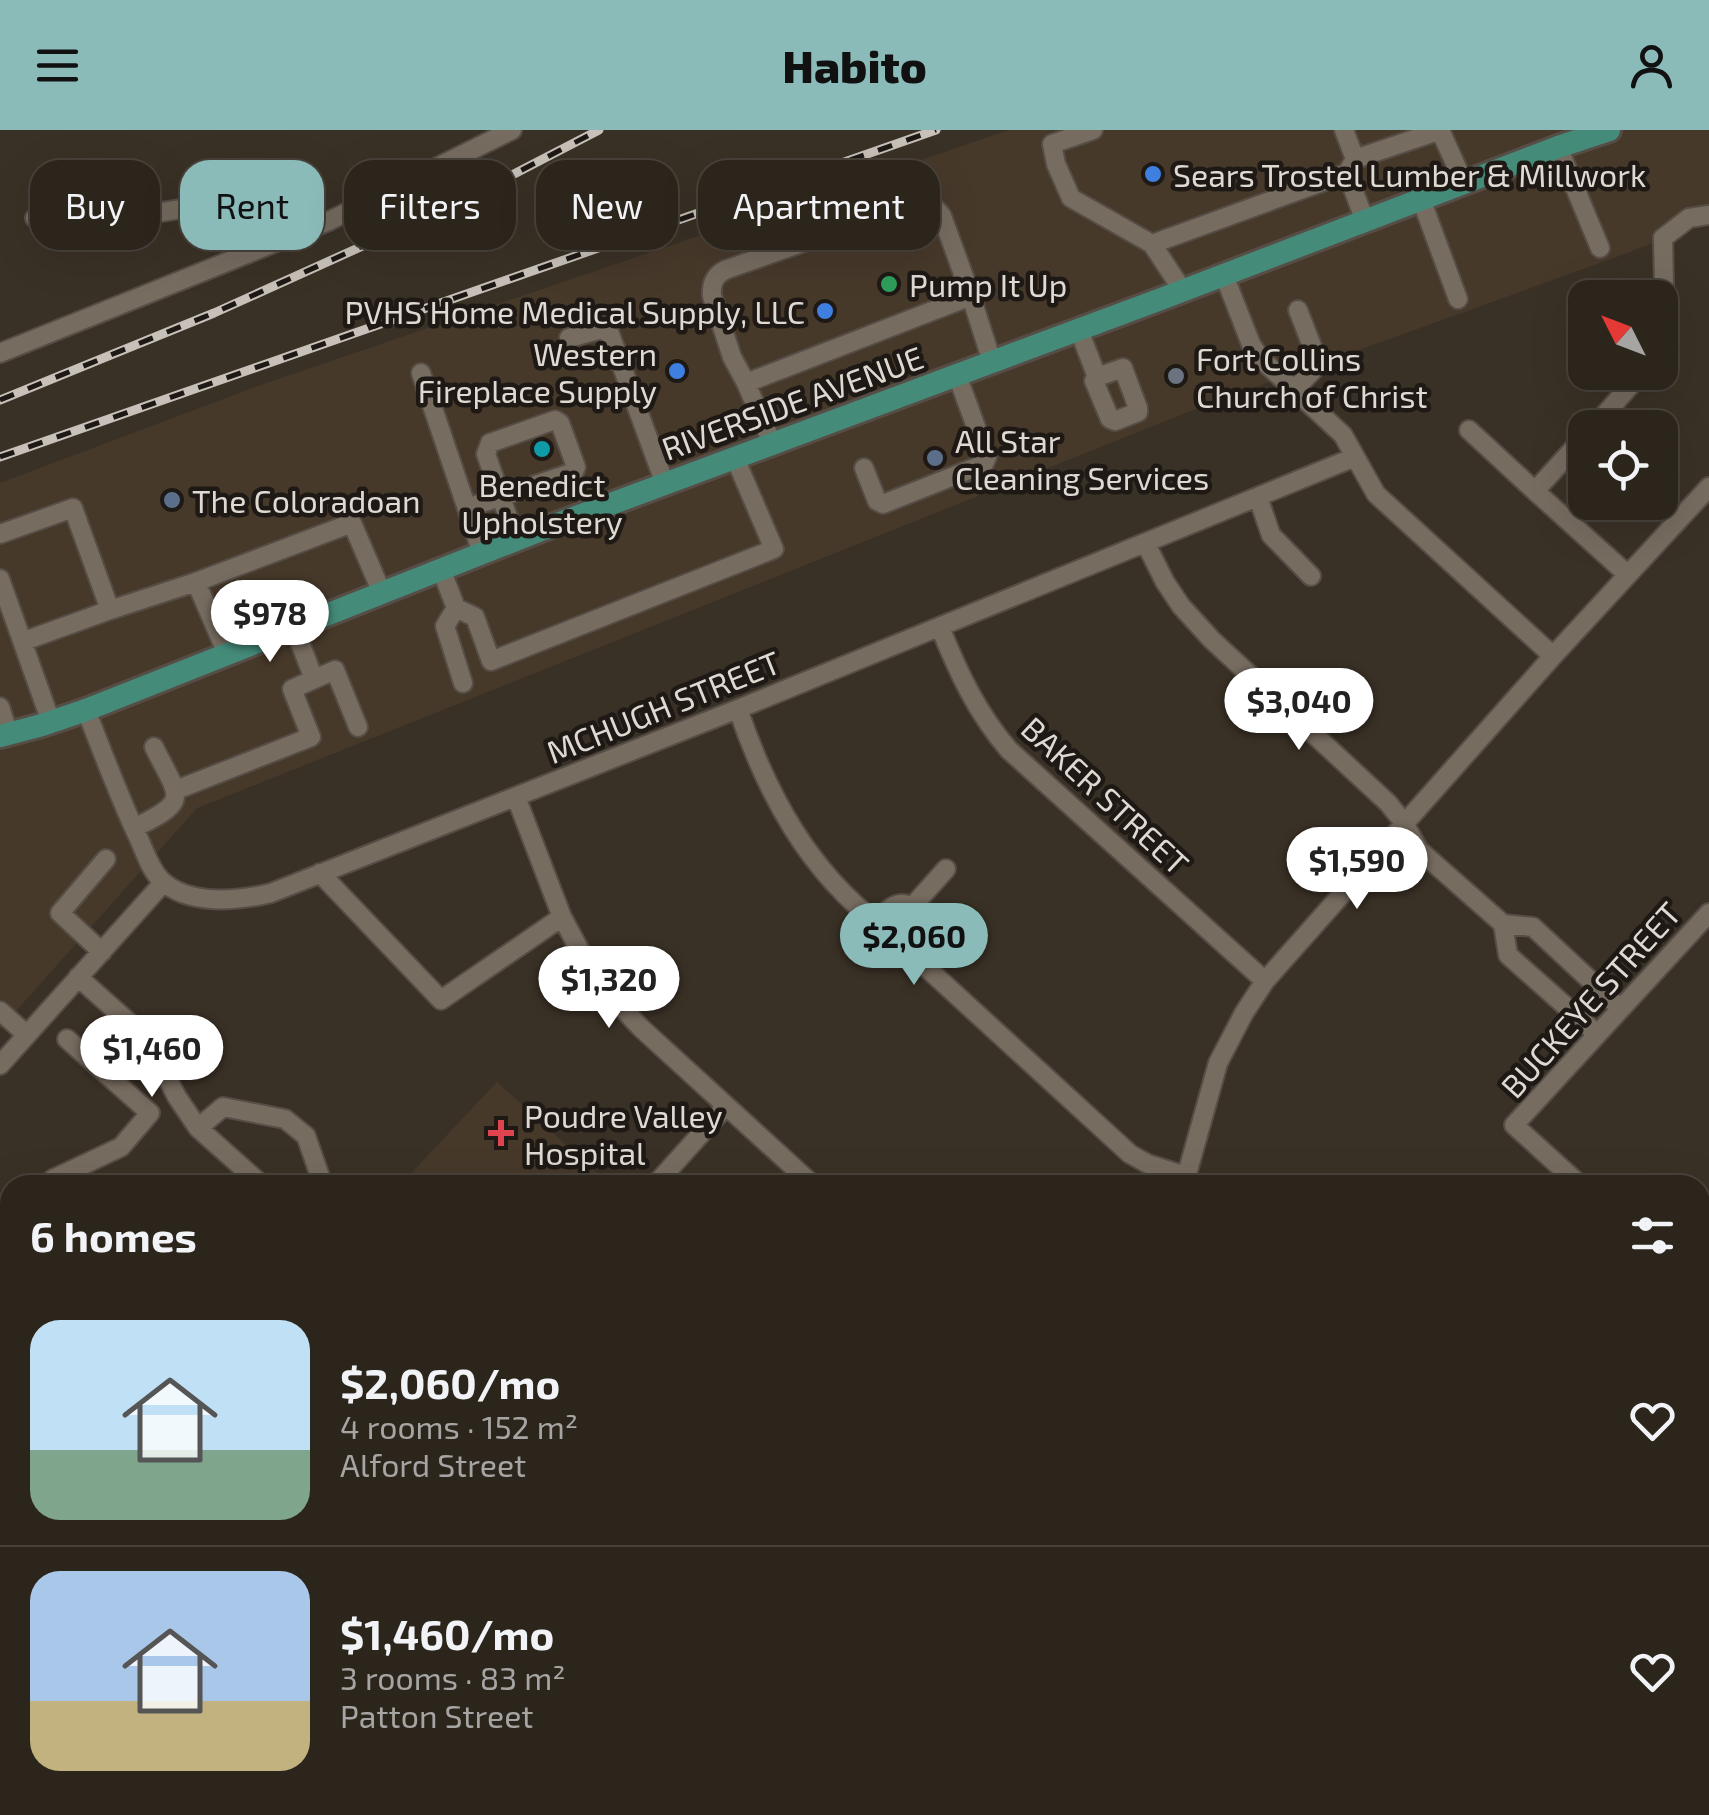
<!DOCTYPE html>
<html lang="en">
<head>
<meta charset="utf-8">
<style>
  :root { --surface:#2c251c; --page:#342d25; --text:#f1f3f6; --muted:#a6a5a3; --line:#48423b; --accent:#8bbbb9 }
  body { margin:0; font-family:"Exo 2",sans-serif; background:var(--page); color:var(--text); height:100vh; display:flex; flex-direction:column; font-size:38px; white-space:nowrap }
  * { box-sizing:border-box; margin:0 }
  p { font-size:32px; color:var(--muted) }
  .icon { flex:none; width:55px; height:55px; fill:none; stroke:currentColor; stroke-width:2; stroke-linecap:round; stroke-linejoin:round }
  .map { position:relative; flex:1; overflow:hidden }
  .panel { position:absolute; left:0px; top:1045px; width:1710px; height:640px; display:flex; flex-direction:column; background:var(--surface); border-radius:30px 30px 0 0; box-shadow:0 10px 40px #0002,0 0 0 2px var(--line) }
  .panel>* { flex:none }
  .banner { position:absolute; left:30px; top:30px; width:1000px; height:90px; display:flex; gap:20px }
  .needle { width:65px; rotate:312deg }
  .buttons { position:absolute; left:1568px; top:150px; display:grid; gap:20px }
  .buttons a { display:grid; place-items:center; width:110px; height:110px; border-radius:20px; background:var(--surface); box-shadow:0 10px 40px #0002,0 0 0 2px var(--line); font-size:50px }
  .price { position:absolute; translate:-50% -85px; padding:0 22px; border-radius:35px; background:#fff; color:#222; font-size:32px; line-height:65px; filter:drop-shadow(0 2px 5px #0008) }
  .price::after { content:''; position:absolute; left:50%; top:60px; width:30px; height:22px; margin-left:-15px; background:inherit; clip-path:polygon(0 0,100% 0,50% 100%) }
  .price.on { background:var(--accent); color:#111 }
  ul { padding:0; list-style:none }
  li { display:flex; align-items:center; gap:30px; height:250px; padding:0 30px }
  li+li { border-top:2px solid var(--line) }
  li span { display:grid; place-items:center; flex:none; width:280px; height:200px; border-radius:30px; color:#555 }
  li>.icon { margin-inline-start:auto }
  span .icon { width:120px; height:120px; fill:#fffc; stroke-width:1 }
  li b { font-size:42px }
  h2 { display:flex; justify-content:space-between; align-items:center; height:120px; padding:0 30px; font-size:42px }
  .pill { padding:0 35px; border-radius:30px; background:var(--surface); box-shadow:0 10px 40px #0002,0 0 0 2px var(--line); font-size:35px; line-height:90px }
  .pill.on { background:var(--accent); color:#111 }
  header { display:flex; justify-content:space-between; align-items:center; height:130px; padding:0 30px; background:var(--accent); color:#111; font-size:45px; font-weight:800 }
  .map>svg:first-child { display:block }
  .built { fill:#47392a }
  .lines { fill:none; stroke-linecap:round; stroke-linejoin:round }
  .minor-tunnel { stroke:#534a40; stroke-width:18; stroke-dasharray:18 9; stroke-linecap:butt }
  .minor-casing { stroke:#564e46; stroke-width:22 }
  .major-casing { stroke:#564e46; stroke-width:28 }
  .minor { stroke:#776c60; stroke-width:18 }
  .major { stroke:#458b7a; stroke-width:22 }
  .rail-casing { stroke:#c7c1b9; stroke-width:9 }
  .rail { stroke:#1e1915; stroke-width:5; stroke-dasharray:15; stroke-linecap:butt }
  .shop-dot { fill:#3f7fe0; stroke:#1e1915; stroke-width:4 }
  .leisure-dot { fill:#2e9e5b; stroke:#1e1915; stroke-width:4 }
  .worship-dot { fill:#6b7280; stroke:#1e1915; stroke-width:4 }
  .culture-dot { fill:#0f9aa8; stroke:#1e1915; stroke-width:4 }
  .service-dot { fill:#5c6f8a; stroke:#1e1915; stroke-width:4 }
  .health-dot { fill:#e0444e; stroke:#1e1915; stroke-width:4 }
  .labels { text-anchor:middle; dominant-baseline:central; stroke-width:9; stroke-linejoin:round; paint-order:stroke }
  .poi-label { font-size:32px; fill:#dfd9d2; stroke:#1e1915; text-anchor:start }
  .street-label { font-size:32px; fill:#dfd9d2; stroke:#1e1915 }
</style>
</head>
<body>
<header><svg class="icon" aria-label="menu" viewBox="0 0 24 24"><path d="M4 6h16M4 12h16M4 18h16"/></svg>Habito<svg class="icon" aria-label="person" viewBox="0 0 24 24"><circle cx="12" cy="8" r="4"/><path d="M4 21q1-7 8-7t8 7"/></svg></header>
<div class="map">
<svg width="1709" height="1685" viewBox="0 0 1709 1685">
  <rect width="100%" height="100%" fill="#3a3126"/>
  <!-- built -->
  <path class="built" d="M1009,0H1709V91L1622,125L1198,278L197,678L0,899V353L258,256Z
    M497,952L610,1055H400Z
    M10,1497V1675H679L670,1685H0V1508Z"/>
  <g class="lines">
    <!-- minor-tunnel -->
    <path class="minor-tunnel" d="M0,1525L10,1515"/>
    <defs>
      <path id="minor" d="M1093,0L1052,14L1056,34L1071,68L1152,114L1183,161
        M1344,0L1355,29
        M1440,0L1464,53
        M1558,17L1600,118
        M1347,43L1365,91
        M1421,69L1458,169
        M35,88C82,94 128,87 175,80C203,75 231,68 259,74L266,91L271,114
        M1152,114L1347,43L1355,29L1441,0
        M1224,145L1251,214L1260,228L1343,305L1376,364L1553,526
        M1079,200L1097,247L1123,238L1138,278V282L1115,291L1110,289L1094,251L1097,247
        M569,208L602,199L610,204L665,354
        M1660,216L1665,201L1663,108L1689,88L1709,85
        M0,223L329,91L512,0
        M421,243L482,423
        M746,253L732,227L712,166C711,154 714,146 725,140L915,73C928,73 934,75 942,86L971,166
        M1294,260L1319,234L1298,180
        M1593,298L1642,242
        M1469,300L1535,361
        M1585,306L1535,361L1628,445
        M772,313L746,253L971,166L992,232
        M864,338L877,371L883,374L984,334L987,327L957,245
        M1258,367L1271,405L1311,446
        M467,378L574,342L576,337L560,293L555,290L490,313L486,324L516,410
        M0,404L73,378L110,480L24,511
        M1146,414L1165,452L1181,476L1212,510L1388,673L1404,693L1419,720L1503,794L1533,797L1620,878
        M441,439L456,478L475,487L491,531L774,419L735,328
        M0,449L51,592
        M196,452L352,393L382,463
        M456,478L445,496L463,553
        M110,480L196,452L227,524
        M294,497L314,549
        M940,497C958,542 977,583 1009,620L1265,851
        M0,577L9,604
        M738,579C767,664 808,741 881,796L1130,1024L1148,1034L1186,1046
        M86,580C103,623 119,667 139,709C145,722 150,739 161,750C188,776 238,771 271,763L738,579L1355,327
        M176,660L311,607L292,559L335,540L358,597
        M516,667L562,787L585,830L603,857L640,897L813,1055
        M134,698C192,670 179,668 154,617
        M320,743L441,870L562,787
        M912,777L946,739
        M875,792C887,781 896,768 912,777L916,791L900,813
        M1503,794L1508,825L1597,904
        M102,822L60,783L106,729
        M78,847L142,904L151,917L177,967L198,998L262,1055
        M0,881L27,905
        M0,935L163,753
        M198,998L223,977L285,989L306,1006L323,1055
        M47,1055L53,1049L121,1017L150,983L67,909
        M655,1055L726,976
        M1184,1055L1218,933L1244,883L1265,851L1553,526L1709,357
        M1580,1055L1514,995L1709,783
        M0,1101L10,1091
        M1700,1164L1709,1173
        M0,1224L10,1233
        M0,1282L10,1270
        M0,1424L10,1433
        M0,1471L10,1460
        M1700,1517L1709,1521
        M534,1675L539,1685
        M881,1675L892,1685
        M1421,1675L1458,1685
        M636,1685L645,1675
        M815,1685L824,1675"/>
      <path id="major" d="M0,606L42,595L86,580L541,400L1161,169L1558,17L1609,0"/>
    </defs>
    <!-- minor casing -->
    <use href="#minor" class="minor-casing"/>
    <!-- major casing -->
    <use href="#major" class="major-casing"/>
    <!-- minor -->
    <use href="#minor" class="minor"/>
    <!-- major -->
    <use href="#major" class="major"/>
    <defs>
      <path id="rail" d="M0,270L214,183L458,73L599,0
        M0,327L936,0"/>
    </defs>
    <!-- rail casing -->
    <use href="#rail" class="rail-casing"/>
    <!-- rail -->
    <use href="#rail" class="rail"/>
  </g>
  <!-- markers -->
  <g class="shop-dot">
    <circle cx="1153" cy="44" r="10"/>
    <circle cx="825" cy="181" r="10"/>
    <circle cx="677" cy="241" r="10"/>
  </g>
  <circle class="leisure-dot" cx="889" cy="154" r="10"/>
  <circle class="worship-dot" cx="1176" cy="246" r="10"/>
  <circle class="culture-dot" cx="542" cy="319" r="10"/>
  <g class="service-dot">
    <circle cx="935" cy="328" r="10"/>
    <circle cx="172" cy="370" r="10"/>
  </g>
  <path class="health-dot" d="M496 988h10v10h10v10h-10v10h-10v-10h-10v-10h10z"/>
  <g class="labels">
    <!-- poi labels -->
    <g class="poi-label">
      <text x="1173" y="44">Sears Trostel Lumber &amp; Millwork</text>
      <text x="909" y="154">Pump It Up</text>
      <text x="805" y="181" text-anchor="end">PVHS Home Medical Supply, LLC</text>
      <text x="657" y="223" text-anchor="end">Western<tspan x="657" dy="37">Fireplace Supply</tspan></text>
      <text x="1196" y="228">Fort Collins<tspan x="1196" dy="37">Church of Christ</tspan></text>
      <text x="955" y="310">All Star<tspan x="955" dy="37">Cleaning Services</tspan></text>
      <text x="542" y="354" text-anchor="middle">Benedict<tspan x="542" dy="37">Upholstery</tspan></text>
      <text x="192" y="370">The Coloradoan</text>
      <text x="524" y="985">Poudre Valley<tspan x="524" dy="37">Hospital</tspan></text>
    </g>
    <!-- street labels -->
    <g class="street-label">
      <text transform="translate(792 272) rotate(-20)">RIVERSIDE AVENUE</text>
      <text transform="translate(663 576) rotate(-22)">MCHUGH STREET</text>
      <text transform="translate(1106 665) rotate(43)">BAKER STREET</text>
      <text transform="translate(1590 869) rotate(-48)">BUCKEYE STREET</text>
    </g>
  </g>
</svg>
<div class="buttons">
<a><svg class="needle" viewBox="-14 -14 28 28"><path d="M0-13l5 13h-10z" fill="#e53935"/><path d="M0 13l5-13h-10z" fill="#a6a5a3"/></svg></a>
<a><svg class="icon" aria-label="locate" viewBox="0 0 24 24"><circle cx="12" cy="12" r="6"/><path d="M12 2v4M12 18v4M2 12h4M18 12h4"/></svg></a>
</div>
<b class="price" style="left:270px;top:535px">$978</b>
<b class="price" style="left:1299px;top:623px">$3,040</b>
<b class="price" style="left:1357px;top:782px">$1,590</b>
<b class="price on" style="left:914px;top:858px">$2,060</b>
<b class="price" style="left:609px;top:901px">$1,320</b>
<b class="price" style="left:152px;top:970px">$1,460</b>
<div class="banner">
<a class="pill">Buy</a>
<a class="pill on">Rent</a>
<a class="pill">Filters</a>
<a class="pill">New</a>
<a class="pill">Apartment</a>
</div>
<section class="panel">
<h2>6 homes<svg class="icon" aria-label="filters" viewBox="0 0 24 24"><path d="M4 7h16M4 17h16"/><circle cx="9" cy="7" r="2"/><circle cx="15" cy="17" r="2"/></svg></h2>
<ul>
<li><span style="background:linear-gradient(#bfe0f5 65%,#7fa58c 0)"><svg class="icon" aria-label="home" viewBox="0 0 24 24"><path d="M3 11l9-7 9 7M6 9v11h12V9"/></svg></span><div><b>$2,060/mo</b><p>4 rooms · 152 m²</p><p>Alford Street</p></div><svg class="icon" aria-label="heart" viewBox="0 0 24 24"><path d="M12 20l-8-8c-3-5 5-10 8-4 3-6 11-1 8 4z"/></svg></li>
<li><span style="background:linear-gradient(#a9c7e8 65%,#c2b280 0)"><svg class="icon" aria-label="home" viewBox="0 0 24 24"><path d="M3 11l9-7 9 7M6 9v11h12V9"/></svg></span><div><b>$1,460/mo</b><p>3 rooms · 83 m²</p><p>Patton Street</p></div><svg class="icon" aria-label="heart" viewBox="0 0 24 24"><path d="M12 20l-8-8c-3-5 5-10 8-4 3-6 11-1 8 4z"/></svg></li>
</ul>
</section>
</div>
</body>
</html>
